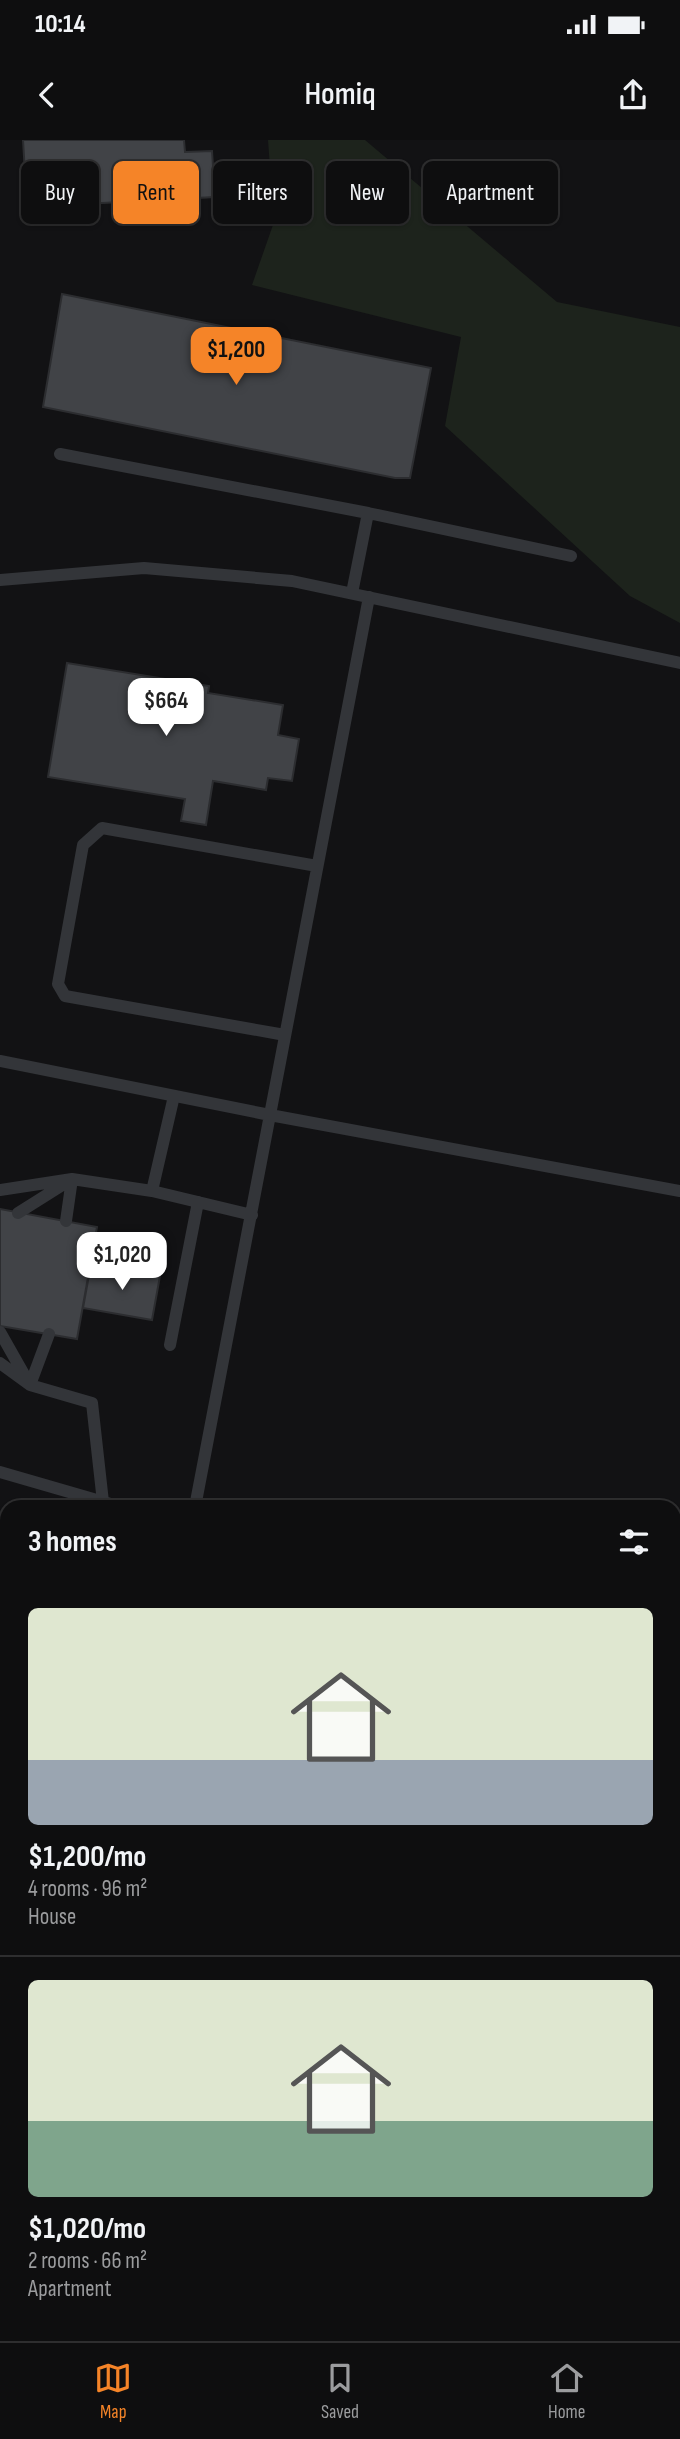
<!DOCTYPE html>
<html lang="en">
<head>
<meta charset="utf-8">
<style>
  :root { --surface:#0e0e0f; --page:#171718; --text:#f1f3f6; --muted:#9b9c9e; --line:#2e2e2f; --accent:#f58428 }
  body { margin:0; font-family:"Sofia Sans Condensed",sans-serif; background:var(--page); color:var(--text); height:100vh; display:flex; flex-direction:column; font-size:26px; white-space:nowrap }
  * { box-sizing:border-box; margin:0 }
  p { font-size:23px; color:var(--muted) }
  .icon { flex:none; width:38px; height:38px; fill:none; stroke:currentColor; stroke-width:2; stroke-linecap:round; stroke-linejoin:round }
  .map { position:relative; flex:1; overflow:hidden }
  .side { position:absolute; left:0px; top:1360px; width:681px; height:842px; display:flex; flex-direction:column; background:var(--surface); border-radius:21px 21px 0 0; box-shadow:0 2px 5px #0004,0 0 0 2px var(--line) }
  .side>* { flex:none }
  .hud { position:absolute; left:21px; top:21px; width:639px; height:63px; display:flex; gap:14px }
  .price { position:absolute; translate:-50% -60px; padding:0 16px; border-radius:14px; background:#fff; color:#222; font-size:23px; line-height:46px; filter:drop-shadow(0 2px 4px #0008) }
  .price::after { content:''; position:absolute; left:50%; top:42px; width:21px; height:16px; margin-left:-10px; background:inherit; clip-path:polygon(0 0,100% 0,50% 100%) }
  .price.current { background:var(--accent); color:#111 }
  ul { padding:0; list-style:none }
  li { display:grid; align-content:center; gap:14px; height:371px; padding:0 28px }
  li+li { border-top:2px solid var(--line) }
  li span { display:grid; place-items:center; height:217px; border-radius:10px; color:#555 }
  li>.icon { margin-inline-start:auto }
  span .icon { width:126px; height:126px; fill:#fffc; stroke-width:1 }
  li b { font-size:30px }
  h2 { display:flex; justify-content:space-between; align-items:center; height:84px; padding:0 28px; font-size:30px }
  .tag { padding:0 24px; border-radius:10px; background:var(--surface); box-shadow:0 2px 5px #0004,0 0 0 2px var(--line); font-size:24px; line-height:63px }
  .tag.current { background:var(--accent); color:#111 }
  .status { display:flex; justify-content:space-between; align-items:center; height:49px; padding:0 35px; background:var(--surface); direction:ltr }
  .status svg { height:19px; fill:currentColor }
  header { display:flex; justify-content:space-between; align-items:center; height:91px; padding:0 28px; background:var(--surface); font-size:32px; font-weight:600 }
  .tab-bar { display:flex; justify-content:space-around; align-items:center; height:98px; border-top:2px solid var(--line); background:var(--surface); font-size:19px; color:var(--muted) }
  .tab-bar a { display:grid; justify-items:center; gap:4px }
  .tab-bar .current { color:var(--accent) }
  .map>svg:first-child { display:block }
  .green { fill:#1d231c }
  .building { fill:#414347; stroke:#2c2d30; stroke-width:2 }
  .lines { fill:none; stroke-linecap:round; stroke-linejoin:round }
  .path { stroke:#393c40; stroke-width:4.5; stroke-dasharray:3.5 5; stroke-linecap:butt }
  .lane { stroke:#333539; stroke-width:12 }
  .secondary { stroke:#414449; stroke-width:37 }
</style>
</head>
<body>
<div class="status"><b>10:14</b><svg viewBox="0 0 49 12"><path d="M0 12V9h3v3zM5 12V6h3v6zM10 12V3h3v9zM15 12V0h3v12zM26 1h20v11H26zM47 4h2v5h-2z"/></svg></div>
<header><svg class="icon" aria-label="back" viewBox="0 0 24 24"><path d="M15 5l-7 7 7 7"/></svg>Homiq<svg class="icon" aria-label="share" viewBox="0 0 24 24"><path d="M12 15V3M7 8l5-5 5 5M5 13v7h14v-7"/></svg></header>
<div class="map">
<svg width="680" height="2201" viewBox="0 0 680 2201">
  <rect width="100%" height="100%" fill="#121214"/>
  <!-- green -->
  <path class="green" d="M268,0H365L557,162L680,187V483L630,456L445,286L461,197L252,145L274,82Z
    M0,1400L7,1401V1831L0,1829Z
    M674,1632L680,1633V1721L674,1719Z
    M674,2176L680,2177V2201H378L380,2194H674Z"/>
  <!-- building -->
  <path class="building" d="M23,0H184L185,12L212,11L215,57L27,67Z
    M62,154L431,228L410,338H395L43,267Z
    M67,523L209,546L208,553L283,565L278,595L299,599L292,641L268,638L266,650L213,641L206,685L181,681L185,659L48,637Z
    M0,1069L97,1087L77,1199L0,1186Z
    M91,1124L160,1136L152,1180L83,1168Z"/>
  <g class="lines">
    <!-- path -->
    <path class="path" d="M445,2194L452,2201
      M394,2201L398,2194"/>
    <!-- lane -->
    <path class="lane" d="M60,314L368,373L352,453
      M368,373L571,416
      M0,440L144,428L292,441L680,523
      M285,895L65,856L58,844L83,705L102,688L317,726
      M0,921L270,975L680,1051
      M174,956L152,1051L252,1075
      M0,1050L72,1039L18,1073
      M66,1081L72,1039L152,1051
      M0,1192L30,1245L49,1194
      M170,1205L198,1062
      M0,1223L30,1245L92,1263L103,1362
      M0,1332L121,1367
      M195,1367L369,457
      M674,1479L680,1480
      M674,1573L680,1574
      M0,2163L7,2164
      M208,2194L252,2201
      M78,2201L79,2194"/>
    <!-- secondary -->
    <path class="secondary" d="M0,1979L7,1980
      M674,2117L680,2118"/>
  </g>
</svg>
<b class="price current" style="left:236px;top:247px">$1,200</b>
<b class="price" style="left:166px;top:598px">$664</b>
<b class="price" style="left:122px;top:1152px">$1,020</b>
<div class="hud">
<a class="tag">Buy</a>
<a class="tag current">Rent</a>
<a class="tag">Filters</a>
<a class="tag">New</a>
<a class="tag">Apartment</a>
</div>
<section class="side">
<h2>3 homes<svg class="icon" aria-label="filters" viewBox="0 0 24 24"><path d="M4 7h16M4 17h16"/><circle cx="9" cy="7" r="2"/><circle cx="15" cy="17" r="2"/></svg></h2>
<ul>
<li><span style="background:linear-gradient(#dfe7d0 70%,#9aa5b1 0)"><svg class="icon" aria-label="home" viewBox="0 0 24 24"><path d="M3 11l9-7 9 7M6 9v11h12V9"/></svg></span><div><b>$1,200/mo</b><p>4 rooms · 96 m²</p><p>House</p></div></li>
<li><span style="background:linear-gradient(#dfe7d0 65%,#7fa58c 0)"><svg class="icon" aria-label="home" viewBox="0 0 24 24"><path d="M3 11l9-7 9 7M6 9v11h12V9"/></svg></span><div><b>$1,020/mo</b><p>2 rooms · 66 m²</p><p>Apartment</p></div></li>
</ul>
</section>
</div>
<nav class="tab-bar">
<a class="current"><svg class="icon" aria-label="map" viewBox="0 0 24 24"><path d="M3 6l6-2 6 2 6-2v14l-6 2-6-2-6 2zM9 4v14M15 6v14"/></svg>Map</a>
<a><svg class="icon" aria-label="saved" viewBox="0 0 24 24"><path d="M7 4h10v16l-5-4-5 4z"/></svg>Saved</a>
<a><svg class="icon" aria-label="home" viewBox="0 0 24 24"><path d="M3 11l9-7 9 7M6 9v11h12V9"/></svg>Home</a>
</nav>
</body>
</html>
